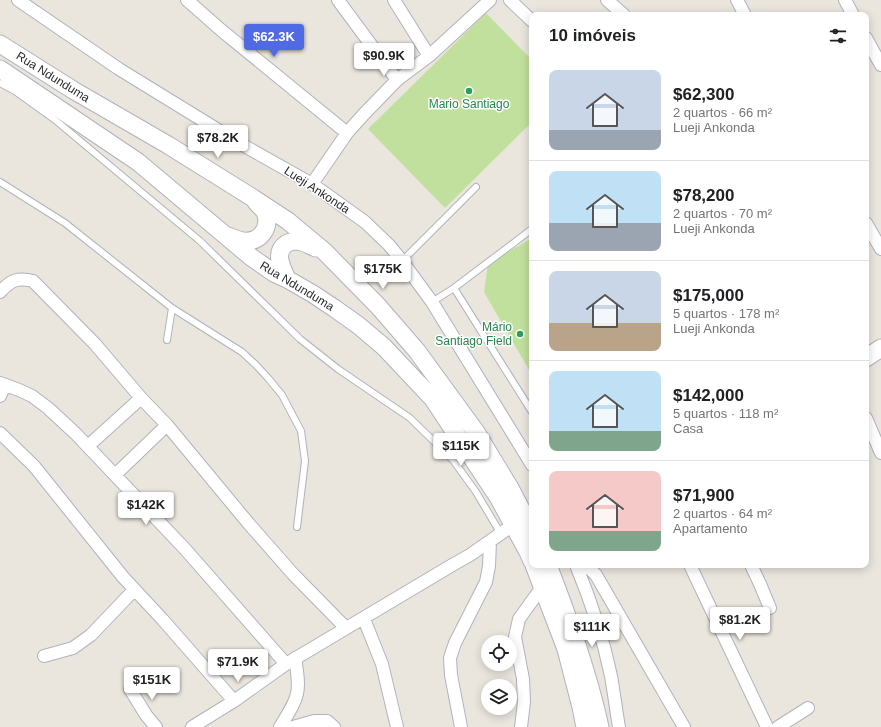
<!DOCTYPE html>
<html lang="pt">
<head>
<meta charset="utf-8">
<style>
  :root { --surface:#fff; --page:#f2f2f2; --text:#202124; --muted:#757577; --line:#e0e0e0; --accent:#5069e4 }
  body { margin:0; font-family:Helvetica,sans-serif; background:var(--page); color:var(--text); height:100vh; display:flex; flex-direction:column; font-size:15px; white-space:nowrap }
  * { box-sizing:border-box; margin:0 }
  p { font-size:13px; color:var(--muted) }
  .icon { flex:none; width:22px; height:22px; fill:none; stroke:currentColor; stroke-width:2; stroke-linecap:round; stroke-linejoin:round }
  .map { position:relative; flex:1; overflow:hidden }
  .side { position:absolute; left:529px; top:12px; width:340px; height:556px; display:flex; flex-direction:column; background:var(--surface); border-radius:8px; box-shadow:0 2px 10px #0003 }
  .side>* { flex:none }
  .fabs { position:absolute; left:481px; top:635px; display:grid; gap:8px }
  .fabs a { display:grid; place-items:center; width:36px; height:36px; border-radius:50%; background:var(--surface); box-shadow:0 2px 10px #0003; font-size:20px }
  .price { position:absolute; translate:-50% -34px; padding:0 9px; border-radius:4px; background:#fff; color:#222; font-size:13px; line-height:26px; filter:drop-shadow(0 1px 2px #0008) }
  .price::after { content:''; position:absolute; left:50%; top:24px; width:12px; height:9px; margin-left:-6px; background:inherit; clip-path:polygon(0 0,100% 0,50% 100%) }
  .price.selected { background:var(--accent); color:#fff }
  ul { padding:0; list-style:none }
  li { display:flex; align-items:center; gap:12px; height:100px; padding:0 20px }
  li+li { border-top:1px solid var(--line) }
  li span { display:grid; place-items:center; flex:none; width:112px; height:80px; border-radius:8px; color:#555 }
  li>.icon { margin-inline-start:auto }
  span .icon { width:48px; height:48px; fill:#fffc; stroke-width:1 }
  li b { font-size:17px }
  h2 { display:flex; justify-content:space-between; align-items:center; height:48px; padding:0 20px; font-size:17px }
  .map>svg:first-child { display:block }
  .pitch { fill:#c2e09d }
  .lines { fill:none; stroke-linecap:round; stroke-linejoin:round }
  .lane-casing { stroke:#b0b3bb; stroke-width:8 }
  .street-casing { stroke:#b0b3bb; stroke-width:14 }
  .secondary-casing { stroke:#b0b3bb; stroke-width:19 }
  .lane { stroke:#fff; stroke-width:6 }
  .street { stroke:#fff; stroke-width:12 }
  .secondary { stroke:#fff; stroke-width:17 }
  .leisure-dot { fill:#2e9e5b; stroke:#fff; stroke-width:1.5 }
  .labels { text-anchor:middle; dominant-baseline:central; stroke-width:3; stroke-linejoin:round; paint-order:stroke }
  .street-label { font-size:12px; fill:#292929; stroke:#fff }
  .leisure-label { font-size:12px; fill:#27864d; stroke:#fff }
</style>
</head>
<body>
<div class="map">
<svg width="881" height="727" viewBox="0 0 881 727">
  <rect width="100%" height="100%" fill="#eae5dd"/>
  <!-- pitch -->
  <path class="pitch" d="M486,13L532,60V122L445,208L368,129Z
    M532,238V375L484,292L488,264Z"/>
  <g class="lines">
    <defs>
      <path id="lane" d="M0,83L15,91L54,119L200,241L300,339L338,369L410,418L453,460L476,492L501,534
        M0,182L65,223L172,308L242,352L256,365L268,378L282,395L301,431L305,461L297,527
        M402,261L476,187
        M454,288L532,412
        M432,302L454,288L532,229
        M167,340L172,308"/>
      <path id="street" d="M18,0L119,69L241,144L312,184L365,222L389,245L402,261L432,302L532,465
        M187,0L221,30L347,133
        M338,0L397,80
        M394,0L429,56
        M510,0L532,21
        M607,0L624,15
        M737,0L745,15
        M845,0L853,15
        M866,38L881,65
        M312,184L347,133L364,114L397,80L429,56L490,0
        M866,223L881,249
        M0,292C11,280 18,277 33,281L95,344L141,398L167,425L249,524L293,574L346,628
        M0,383L19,390L32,396L48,408L76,434L185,549L286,664
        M0,396L5,385
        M866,418L881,453
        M0,433L34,466L123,577L163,620L234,701
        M88,446L141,398
        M115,475L167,425
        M576,565C591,601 603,638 611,676C614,693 616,710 619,727
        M586,565L596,575L684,727
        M690,565L767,727
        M751,565L760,584L770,608
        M364,619L382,664L397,727
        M44,656L73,648L91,635L134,590
        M130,689L146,715L156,727
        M192,727L234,701L286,664L454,564L470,555L513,525
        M280,727C299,696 301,694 295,658
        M293,727L314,721H327L334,727
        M461,727L451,675L450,658L455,643L486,582L489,566L490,542
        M521,727L524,702L523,679L515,637L519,619L542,587
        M778,727L808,708"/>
      <path id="secondary" d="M0,44L73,90L168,145L253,198L288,221L324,251L378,306L417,351L476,432L510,488L532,530
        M0,69L138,162L251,257L274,273L287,279L313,294L334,308L358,325L384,347L433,399L498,497L528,552L532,561
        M228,236C233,238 238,240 243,241C259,243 270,229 266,215C265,210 259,206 256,202
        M287,279C283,269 273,253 286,244C289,242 293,241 298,241C304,242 311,246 316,248
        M866,358L881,348
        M534,565L566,649L581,707L585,727
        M548,565C568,617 588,672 600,727"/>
    </defs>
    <!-- lane casing -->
    <use href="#lane" class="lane-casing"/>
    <!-- street casing -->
    <use href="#street" class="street-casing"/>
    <!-- secondary casing -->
    <use href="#secondary" class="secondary-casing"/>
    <!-- lane -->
    <use href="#lane" class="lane"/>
    <!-- street -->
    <use href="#street" class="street"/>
    <!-- secondary -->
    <use href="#secondary" class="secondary"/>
  </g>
  <!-- markers -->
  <g class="leisure-dot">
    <circle cx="469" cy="91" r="4"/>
    <circle cx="520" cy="334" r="4"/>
  </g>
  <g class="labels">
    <!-- street labels -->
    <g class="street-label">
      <text transform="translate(53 77) rotate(32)">Rua Ndunduma</text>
      <text transform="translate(317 190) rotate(33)">Lueji Ankonda</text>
      <text transform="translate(297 286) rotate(31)">Rua Ndunduma</text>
    </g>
    <!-- leisure labels -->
    <g class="leisure-label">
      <text x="469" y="104">Mario Santiago</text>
      <text x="512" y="327" text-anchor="end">Mário<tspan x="512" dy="14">Santiago Field</tspan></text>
    </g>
  </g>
</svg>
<div class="fabs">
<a><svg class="icon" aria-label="locate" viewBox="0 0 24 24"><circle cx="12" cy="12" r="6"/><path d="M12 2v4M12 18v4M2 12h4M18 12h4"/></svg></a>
<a><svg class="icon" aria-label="layers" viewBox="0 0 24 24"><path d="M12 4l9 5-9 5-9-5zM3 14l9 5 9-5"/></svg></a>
</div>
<b class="price selected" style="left:274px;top:58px">$62.3K</b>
<b class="price" style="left:384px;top:77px">$90.9K</b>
<b class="price" style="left:218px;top:159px">$78.2K</b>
<b class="price" style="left:383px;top:290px">$175K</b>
<b class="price" style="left:461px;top:467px">$115K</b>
<b class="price" style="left:146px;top:526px">$142K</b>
<b class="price" style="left:740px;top:641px">$81.2K</b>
<b class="price" style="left:592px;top:648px">$111K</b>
<b class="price" style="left:238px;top:683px">$71.9K</b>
<b class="price" style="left:152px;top:701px">$151K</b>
<section class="side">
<h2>10 imóveis<svg class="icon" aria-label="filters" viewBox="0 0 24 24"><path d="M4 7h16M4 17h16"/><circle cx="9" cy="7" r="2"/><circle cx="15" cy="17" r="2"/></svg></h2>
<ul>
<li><span style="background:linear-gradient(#c9d6e8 75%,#9aa5b1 0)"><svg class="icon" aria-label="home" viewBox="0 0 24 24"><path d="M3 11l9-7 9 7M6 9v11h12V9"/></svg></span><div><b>$62,300</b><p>2 quartos · 66 m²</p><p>Lueji Ankonda</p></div></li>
<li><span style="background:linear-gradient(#bfe0f5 65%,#9aa5b1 0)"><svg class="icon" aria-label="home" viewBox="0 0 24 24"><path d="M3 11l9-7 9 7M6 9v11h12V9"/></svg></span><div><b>$78,200</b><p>2 quartos · 70 m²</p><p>Lueji Ankonda</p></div></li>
<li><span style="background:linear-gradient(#c9d6e8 65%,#b9a48a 0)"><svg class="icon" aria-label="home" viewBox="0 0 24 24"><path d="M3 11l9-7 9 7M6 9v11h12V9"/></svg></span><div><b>$175,000</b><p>5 quartos · 178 m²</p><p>Lueji Ankonda</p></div></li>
<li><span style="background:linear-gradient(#bfe0f5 75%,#7fa58c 0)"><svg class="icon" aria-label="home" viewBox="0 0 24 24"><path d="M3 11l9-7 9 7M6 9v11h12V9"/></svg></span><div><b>$142,000</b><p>5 quartos · 118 m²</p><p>Casa</p></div></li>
<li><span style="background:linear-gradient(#f6c9c9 75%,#7fa58c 0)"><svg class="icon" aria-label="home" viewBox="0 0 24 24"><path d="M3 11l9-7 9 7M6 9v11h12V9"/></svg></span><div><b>$71,900</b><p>2 quartos · 64 m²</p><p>Apartamento</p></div></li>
</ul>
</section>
</div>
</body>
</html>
